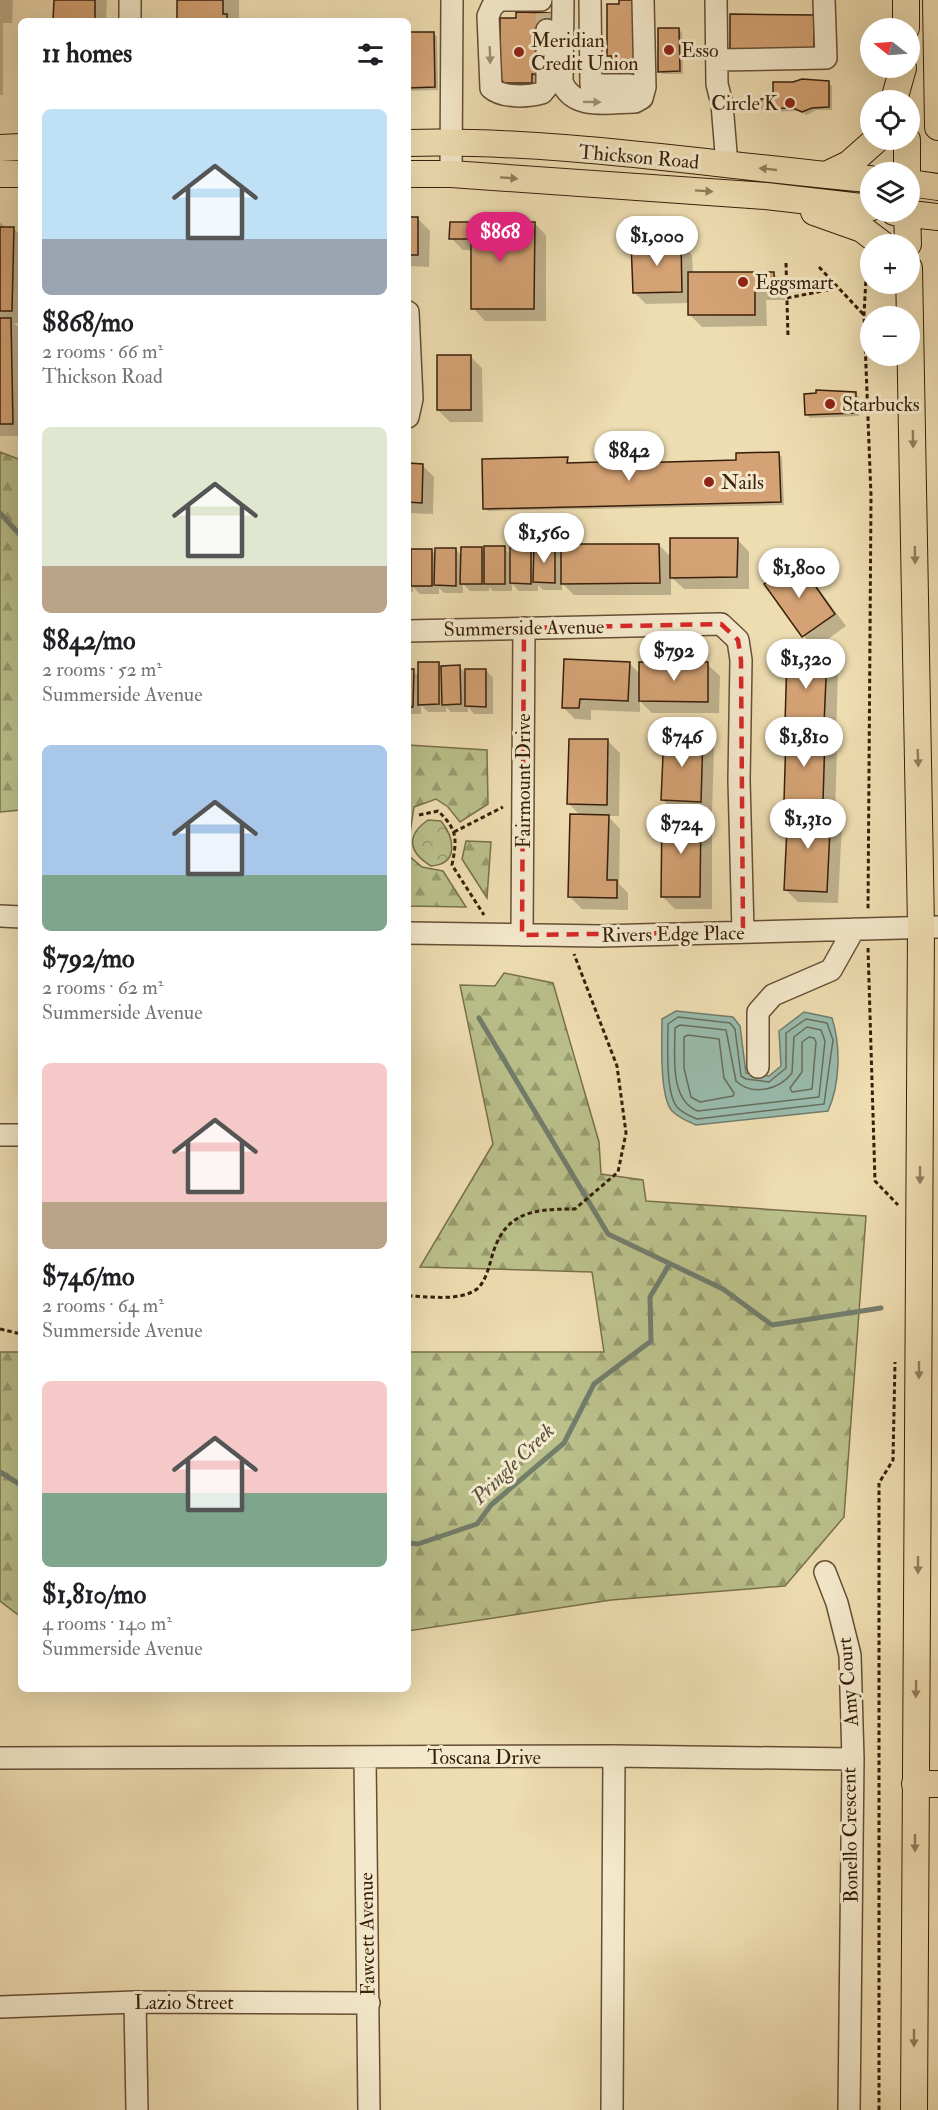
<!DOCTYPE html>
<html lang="en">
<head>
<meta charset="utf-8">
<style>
  :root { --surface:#fff; --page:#f6f6f6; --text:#202124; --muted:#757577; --accent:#db2777 }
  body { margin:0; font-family:"IM FELL Double Pica",serif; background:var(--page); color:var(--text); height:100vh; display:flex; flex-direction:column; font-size:22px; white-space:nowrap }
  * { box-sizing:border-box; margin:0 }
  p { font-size:20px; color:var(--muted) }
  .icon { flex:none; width:33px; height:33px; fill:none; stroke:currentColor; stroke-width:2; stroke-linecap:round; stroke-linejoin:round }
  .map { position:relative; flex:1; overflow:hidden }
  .panel { position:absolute; left:18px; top:18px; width:393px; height:1674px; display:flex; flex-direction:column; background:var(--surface); border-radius:9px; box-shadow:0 6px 24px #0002 }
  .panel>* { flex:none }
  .needle { width:39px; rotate:287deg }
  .controls { position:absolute; left:860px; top:18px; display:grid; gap:12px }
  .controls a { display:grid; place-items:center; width:60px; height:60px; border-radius:50%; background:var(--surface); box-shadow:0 6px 24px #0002; font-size:30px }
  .price { position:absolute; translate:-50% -51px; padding:0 14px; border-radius:21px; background:#fff; color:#222; font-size:20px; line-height:39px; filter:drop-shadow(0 2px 3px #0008) }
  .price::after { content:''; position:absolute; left:50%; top:36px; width:18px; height:14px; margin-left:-9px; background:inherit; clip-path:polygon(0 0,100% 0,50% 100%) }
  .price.selected { background:var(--accent); color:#fff }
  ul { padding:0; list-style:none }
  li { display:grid; align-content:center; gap:12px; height:318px; padding:0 24px }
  li span { display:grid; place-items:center; height:186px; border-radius:9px; color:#555 }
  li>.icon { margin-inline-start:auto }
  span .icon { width:108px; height:108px; fill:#fffc; stroke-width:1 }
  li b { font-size:26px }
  h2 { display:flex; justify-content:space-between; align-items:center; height:72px; padding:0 24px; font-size:26px }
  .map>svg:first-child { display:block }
  .forest { fill:url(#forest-firs); stroke:#79704a; stroke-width:1.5 }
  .park { fill:url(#park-crowns); stroke:#79704a; stroke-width:1.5 }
  .water { fill:#99bbad; stroke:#727d6c; stroke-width:1.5 }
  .shadow { fill:#0003 }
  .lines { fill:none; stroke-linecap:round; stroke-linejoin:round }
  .shore { stroke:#686d5c; stroke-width:1.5 }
  .stream { stroke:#727d6c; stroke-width:5 }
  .building { fill:#d4a274; stroke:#381f0b; stroke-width:1.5 }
  .minor-tunnel { stroke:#cab790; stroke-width:21; stroke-dasharray:21 10; stroke-linecap:butt }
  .minor-casing { stroke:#664e34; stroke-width:24 }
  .major-casing { stroke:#381f0b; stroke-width:28 }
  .path { stroke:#381f0b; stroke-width:3; stroke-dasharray:4.5 3; stroke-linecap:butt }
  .minor { stroke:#f4e9cc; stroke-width:21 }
  .major { stroke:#eeddb1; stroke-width:26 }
  .oneway { fill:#9f8e75 }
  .oneway2 { fill:#937e5e }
  .marked { fill:none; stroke:#d62828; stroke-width:4.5; stroke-dasharray:12 8; stroke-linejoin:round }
  .poi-dot { fill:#8f2418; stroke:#f4e9cc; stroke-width:2 }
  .labels { text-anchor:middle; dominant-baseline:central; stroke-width:6; stroke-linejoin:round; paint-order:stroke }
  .poi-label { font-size:20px; fill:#381f0b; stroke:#f4e9cc; text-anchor:start }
  .street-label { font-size:20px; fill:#381f0b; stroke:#f4e9cc }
  .water-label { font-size:21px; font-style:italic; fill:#554e3c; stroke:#f4e9cc }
</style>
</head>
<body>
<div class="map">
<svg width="938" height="2110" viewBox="0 0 938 2110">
  <defs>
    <pattern id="forest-firs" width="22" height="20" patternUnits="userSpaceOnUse" patternTransform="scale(1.5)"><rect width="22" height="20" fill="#bac08a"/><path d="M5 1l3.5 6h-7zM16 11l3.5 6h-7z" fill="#989b6f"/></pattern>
    <pattern id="park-crowns" width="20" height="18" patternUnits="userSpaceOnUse" patternTransform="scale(1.5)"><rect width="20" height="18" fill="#bac08a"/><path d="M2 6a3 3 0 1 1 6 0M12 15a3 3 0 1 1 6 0" fill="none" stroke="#989b6f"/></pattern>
  </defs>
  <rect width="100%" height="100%" fill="#eeddb1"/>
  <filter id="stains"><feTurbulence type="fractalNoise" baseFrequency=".00333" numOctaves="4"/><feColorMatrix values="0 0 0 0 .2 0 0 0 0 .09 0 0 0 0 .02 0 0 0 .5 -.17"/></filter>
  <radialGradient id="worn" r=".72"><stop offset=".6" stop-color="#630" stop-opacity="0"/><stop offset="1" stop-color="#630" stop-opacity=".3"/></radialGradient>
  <!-- forest -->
  <path class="forest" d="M0,452L21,460V810L0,812Z
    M408,745L487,750L488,804L460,822L448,807L436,799L414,807L408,847Z
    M466,841L491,842L487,898L462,859Z
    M408,855L422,867L443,871L466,907L408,906Z
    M504,973L553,983L599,1142L601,1174L643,1180L646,1201L866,1216L844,1517L785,1586L611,1600L408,1631V1352H604L592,1272L420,1267L493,1144L460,985L495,986Z
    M0,1352H21V1617L0,1601Z"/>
  <!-- park -->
  <path class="park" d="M428,820L441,821C454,837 460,864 431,866C408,852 406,835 428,820Z"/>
  <!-- water -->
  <path class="water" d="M676,1011L733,1017L740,1026L746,1073L769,1076L781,1066L779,1031L804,1012L832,1018C841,1046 840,1084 828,1111L696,1125C687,1121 679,1118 672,1111C659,1096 662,1039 662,1019Z"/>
  <!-- shadow -->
  <path class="shadow" d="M0,0H13L12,23H3V95H0Z
    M55,0H107L106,21H55Z
    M178,0H239V21H178Z
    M621,0L637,73L617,74L609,55Z
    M813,16L817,20L816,55H735Z
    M518,19L540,77H535V86H509L505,82Z
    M679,29L682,33L683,74H663L660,71Z
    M433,33L437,37L438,90L408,91V34Z
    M828,83L832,86V110H816L807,115L797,111L766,112L763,108Z
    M408,218L418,219L430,231L429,267L408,266Z
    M0,222L6,228L14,229L21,236V323H14L21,330V436H0Z
    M534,223L546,235V321H485L473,308V250H463L451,238Z
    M680,243L692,255L693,274L773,273L785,285V300H766L767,326L702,327L690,315L689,303L646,304L634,292Z
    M470,356L482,368L483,422H450L438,410Z
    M855,394L859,397V416L810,418L806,414Z
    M779,454L782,457L784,505L488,511L485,508L567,458L570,464H601L632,459L635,464L738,462Z
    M408,465H422L434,477L433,514L408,513Z
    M737,539L749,552V589H684L671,577V595H574L562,583V590H543L538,585V591H519L512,584V591H493L489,587V591H470L463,584V593H444L439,588V594H420L413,587V592H408V552L412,556L431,550L436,555L455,549L462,556L481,548L485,552L504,548L511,555L530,547L535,552L554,547L562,555L659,545L672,558Z
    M796,562L808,574L846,626L816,648L804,636L766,584Z
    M826,659L838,671L836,736H824L837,749L835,815L842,823L838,903L798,902L786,890L794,809L785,800L800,736L786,723Z
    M438,663L442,667H459L467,674L486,670L493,678V714H474L468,707V712H451L446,707V712H428L421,705V714H408V671H413L419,677Z
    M629,663L640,674L707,664L720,676L719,713H652L640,701V712L591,710V720L575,719L563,707Z
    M702,736L714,748L712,813H700L712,826V909H675L663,897L676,814L663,800Z
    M608,741L620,753L619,816H608L620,829L619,884L628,893V910L582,909L570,897L581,816L569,804Z"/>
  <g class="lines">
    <!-- shore -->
    <path class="shore" d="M678,1017L730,1023L735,1029L741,1076L746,1079L769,1082L786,1068V1033L806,1019L827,1023L833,1040L824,1104L697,1119C690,1116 682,1113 677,1107C665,1092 668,1043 668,1024Z
      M680,1025L726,1030L736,1081C753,1097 780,1089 792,1073L794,1037L807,1027L821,1030L825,1041L819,1097L698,1111C669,1100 675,1055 675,1028Z
      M688,1035L719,1039L724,1078L734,1093L733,1096L700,1102L691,1097L684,1068V1037Z
      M809,1037L814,1038L816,1042L812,1089L792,1092L790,1088L802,1072V1042Z"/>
    <!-- stream -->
    <path class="stream" d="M0,513L21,536
      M479,1018L608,1234L723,1289L772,1325L881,1308
      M0,1472L21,1485
      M408,1543L418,1544L477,1524L491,1505L564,1443L594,1384L651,1341L650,1297L669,1265"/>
  </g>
  <!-- building -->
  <path class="building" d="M54,0H95V21H53Z
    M177,0H223V14H227V21H177Z
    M619,0H637L635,70L612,71V56H607V4H619Z
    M516,12L553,13V30L537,75L532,74V83H504L500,78V18H516Z
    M730,14L814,15V52H730Z
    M658,28H679L680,71L658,72Z
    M408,32H434L435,87L408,88Z
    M802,79L829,81V107L812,108L802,112L793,108L761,109V99L773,98V82H793Z
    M408,217H418V255H408Z
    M450,222H535L534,309H471V239H449Z
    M0,227H14L12,311H0Z
    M681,241L682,292L633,293L631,242Z
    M688,272H774V288H755V315H688Z
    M0,318H11L13,424H0Z
    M437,355H471V410H437Z
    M816,390L856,392V413L805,415L804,394L816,393Z
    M779,452L781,502L483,509L482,459L568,457L567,463L600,462L599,458L632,457V463L736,460V453Z
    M408,463L423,464L422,503L408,502Z
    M670,538H738L737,577L670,578Z
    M561,544H659L660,583L561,584Z
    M534,545H555V583L533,582Z
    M484,546H505V584H484Z
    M510,546H531V584L510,583Z
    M461,547H482V584H460Z
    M435,548H456V586L434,585Z
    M411,549H432V586H411Z
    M797,560L835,614L802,637L764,584Z
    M787,656L827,657L824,724L785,723Z
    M564,659L630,662L628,701L580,699L579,708H562Z
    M418,662H439V704L418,705Z
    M639,662H708V702L639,701Z
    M460,665L461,704L442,705L441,666Z
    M408,669H414L413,707H408Z
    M465,669H486V707L465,706Z
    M664,733L703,735L701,802L661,800Z
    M786,734L825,735L823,802L784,801Z
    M569,739H608L607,805L567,804Z
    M788,807L831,809L827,892L784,890Z
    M662,812H701L700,897H661Z
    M570,814L609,815L607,880H617V898L568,897Z"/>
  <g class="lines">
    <!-- minor-tunnel -->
    <path class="minor-tunnel" d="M546,13L547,30"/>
    <defs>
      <path id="minor" d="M130,0V21
        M541,0H499L492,7L488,16L491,88C502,98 528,97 542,93L547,87V30
        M563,0L562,82C573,111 610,102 635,102L642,98L645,87L643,0
        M590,0L591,85H630
        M716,0L717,84L722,104L727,165
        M717,60L826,58L824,0
        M451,174L452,0
        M408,312L412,399L408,417
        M408,631L721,624L738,640L741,660L739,780L743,932
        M0,916L21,917
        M408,933L600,936L938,927
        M522,935L524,628
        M758,1067V1012L773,995L831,970L854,929
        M0,1135H21
        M825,1572L837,1603L850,1655L853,1759L849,2110
        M365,1757L369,2110
        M0,1758L614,1756L853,1759
        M135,2002L137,2110
        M0,2007L135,2002L369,2003
        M612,2110L614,1756"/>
      <path id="major" d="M906,0V28
        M936,0L938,127
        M894,100L903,68
        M408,143C561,139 717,166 870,179
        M0,148L21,147
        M907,172V140
        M0,174H21
        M408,174H451L766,196L870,208
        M826,175L849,164L876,140
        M909,183L938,187
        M814,212L862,229L882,244
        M894,212L938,217
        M907,212L908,244
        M909,268L921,927L914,2110
        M915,1784H938"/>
    </defs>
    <!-- minor casing -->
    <use href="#minor" class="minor-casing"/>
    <!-- major casing -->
    <use href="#major" class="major-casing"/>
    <!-- path -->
    <path class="path" d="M867,259L864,315L871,496L868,911
      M786,263L788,337
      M819,267L863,314
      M787,298L838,288
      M419,815L438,811C458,830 457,839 452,865L484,915
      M454,832L503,807
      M868,948L875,1181L898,1205
      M408,1296C428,1296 459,1302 477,1289C485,1282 488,1270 491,1260C503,1212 531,1209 575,1209L618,1172L626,1133L617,1066L574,954
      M0,1329L21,1334
      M879,2110V1483L893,1460L895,1362"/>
    <!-- minor -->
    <use href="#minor" class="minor"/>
    <!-- major -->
    <use href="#major" class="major"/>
  </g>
  <!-- one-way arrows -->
  <defs><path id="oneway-solid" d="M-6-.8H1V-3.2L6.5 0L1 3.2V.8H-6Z" transform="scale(1.5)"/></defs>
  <g class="oneway">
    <use href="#oneway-solid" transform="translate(490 55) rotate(88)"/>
    <use href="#oneway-solid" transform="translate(592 102) rotate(1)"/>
  </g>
  <g class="oneway2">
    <use href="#oneway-solid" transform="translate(768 169) rotate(-174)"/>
    <use href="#oneway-solid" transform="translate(509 178) rotate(4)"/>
    <use href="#oneway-solid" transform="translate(704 191) rotate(4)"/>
    <use href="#oneway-solid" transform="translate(913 439) rotate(89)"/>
    <use href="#oneway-solid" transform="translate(915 555) rotate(89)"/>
    <use href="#oneway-solid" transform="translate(918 758) rotate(88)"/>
    <use href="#oneway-solid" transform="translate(920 1175) rotate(90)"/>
    <use href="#oneway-solid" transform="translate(919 1370) rotate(90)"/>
    <use href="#oneway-solid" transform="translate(918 1565) rotate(90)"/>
    <use href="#oneway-solid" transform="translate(916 1689) rotate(91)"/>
    <use href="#oneway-solid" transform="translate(915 1843) rotate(90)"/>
    <use href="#oneway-solid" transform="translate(914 2038) rotate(90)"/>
  </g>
  <!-- marked area -->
  <path class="marked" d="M721,624L738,640L741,660L743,932L522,935L524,628Z"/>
  <!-- markers -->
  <g class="poi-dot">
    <circle cx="669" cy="50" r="6"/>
    <circle cx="519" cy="52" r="6"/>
    <circle cx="790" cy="103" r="6"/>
    <circle cx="743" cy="282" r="6"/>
    <circle cx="830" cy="404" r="6"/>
    <circle cx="709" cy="482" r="6"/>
  </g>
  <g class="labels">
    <!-- poi labels -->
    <g class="poi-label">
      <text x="531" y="40">Meridian<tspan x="531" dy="23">Credit Union</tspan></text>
      <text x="681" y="50">Esso</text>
      <text x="778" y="103" text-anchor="end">Circle K</text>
      <text x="755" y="282">Eggsmart</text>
      <text x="842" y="404">Starbucks</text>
      <text x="721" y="482">Nails</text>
    </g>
    <!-- street labels -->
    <g class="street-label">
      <text transform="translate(639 157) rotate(5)">Thickson Road</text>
      <text transform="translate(524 628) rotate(-1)">Summerside Avenue</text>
      <text transform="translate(523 781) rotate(-90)">Fairmount Drive</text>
      <text transform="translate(673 934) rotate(-1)">Rivers Edge Place</text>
      <text transform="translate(848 1682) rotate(-95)">Amy Court</text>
      <text x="484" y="1757">Toscana Drive</text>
      <text transform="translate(850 1835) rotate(-91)">Bonello Crescent</text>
      <text transform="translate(367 1934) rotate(-91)">Fawcett Avenue</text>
      <text x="184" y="2002">Lazio Street</text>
    </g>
    <!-- water labels -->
    <g class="water-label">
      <text transform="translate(513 1464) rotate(-44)">Pringle Creek</text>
    </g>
  </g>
  <rect width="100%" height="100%" filter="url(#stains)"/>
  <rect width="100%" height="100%" fill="url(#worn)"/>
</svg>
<div class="controls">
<a><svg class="needle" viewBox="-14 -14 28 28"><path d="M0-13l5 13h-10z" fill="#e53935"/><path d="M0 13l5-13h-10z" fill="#757577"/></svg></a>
<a><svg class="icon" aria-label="locate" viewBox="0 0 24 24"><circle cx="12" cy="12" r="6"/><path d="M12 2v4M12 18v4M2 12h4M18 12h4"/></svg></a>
<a><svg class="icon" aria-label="layers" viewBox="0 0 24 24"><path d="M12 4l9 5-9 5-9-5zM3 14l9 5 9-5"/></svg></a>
<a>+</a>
<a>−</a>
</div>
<b class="price selected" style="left:500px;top:263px">$868</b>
<b class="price" style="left:657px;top:267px">$1,000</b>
<b class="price" style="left:629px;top:482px">$842</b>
<b class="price" style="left:544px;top:564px">$1,560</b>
<b class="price" style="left:799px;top:599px">$1,800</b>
<b class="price" style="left:674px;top:682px">$792</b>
<b class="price" style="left:806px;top:690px">$1,320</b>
<b class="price" style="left:682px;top:768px">$746</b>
<b class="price" style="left:804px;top:768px">$1,810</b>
<b class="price" style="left:808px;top:850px">$1,310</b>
<b class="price" style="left:681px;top:855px">$724</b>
<section class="panel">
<h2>11 homes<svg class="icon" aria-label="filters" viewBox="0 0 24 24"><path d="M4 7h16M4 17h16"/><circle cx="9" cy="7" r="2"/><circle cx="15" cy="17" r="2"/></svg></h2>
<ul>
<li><span style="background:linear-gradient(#bfe0f5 70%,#9aa5b1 0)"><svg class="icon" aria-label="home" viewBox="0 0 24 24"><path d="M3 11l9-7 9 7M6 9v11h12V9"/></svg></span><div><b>$868/mo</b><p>2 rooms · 66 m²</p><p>Thickson Road</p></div></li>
<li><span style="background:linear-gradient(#dfe7d0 75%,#b9a48a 0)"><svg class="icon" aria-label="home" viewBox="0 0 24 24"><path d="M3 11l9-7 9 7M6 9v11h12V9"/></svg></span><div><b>$842/mo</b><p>2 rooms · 52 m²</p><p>Summerside Avenue</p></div></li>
<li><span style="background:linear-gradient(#a9c7e8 70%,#7fa58c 0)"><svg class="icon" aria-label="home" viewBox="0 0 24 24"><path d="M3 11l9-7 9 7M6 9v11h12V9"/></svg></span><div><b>$792/mo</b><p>2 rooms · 62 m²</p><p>Summerside Avenue</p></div></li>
<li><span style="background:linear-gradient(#f6c9c9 75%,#b9a48a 0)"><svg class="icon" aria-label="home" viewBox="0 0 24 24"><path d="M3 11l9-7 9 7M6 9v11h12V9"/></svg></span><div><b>$746/mo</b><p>2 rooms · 64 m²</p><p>Summerside Avenue</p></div></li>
<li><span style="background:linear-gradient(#f6c9c9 60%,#7fa58c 0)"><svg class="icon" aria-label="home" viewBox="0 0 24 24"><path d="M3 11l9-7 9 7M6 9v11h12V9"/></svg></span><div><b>$1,810/mo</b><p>4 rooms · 140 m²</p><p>Summerside Avenue</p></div></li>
</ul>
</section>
</div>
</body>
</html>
